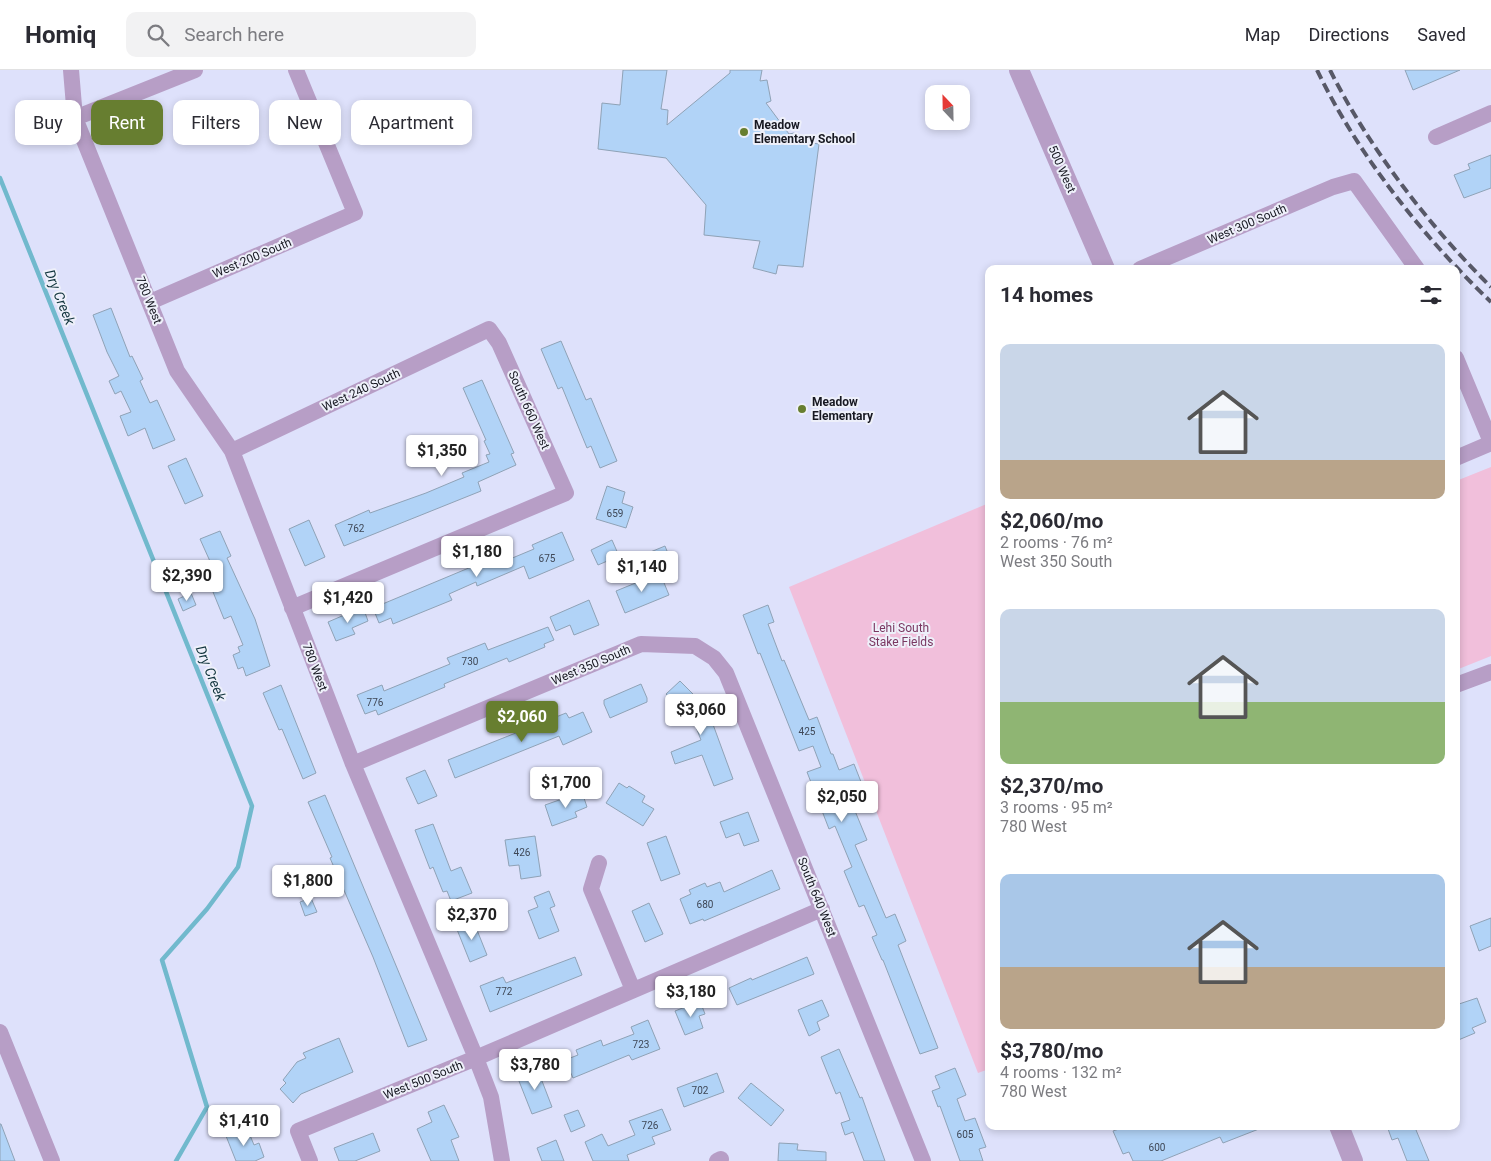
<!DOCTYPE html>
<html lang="en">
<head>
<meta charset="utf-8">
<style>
  :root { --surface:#fff; --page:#f2f2f3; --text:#2b2b33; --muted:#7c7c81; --line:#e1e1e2; --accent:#677e30 }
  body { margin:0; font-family:Roboto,sans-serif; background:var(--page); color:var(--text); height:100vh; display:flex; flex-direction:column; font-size:19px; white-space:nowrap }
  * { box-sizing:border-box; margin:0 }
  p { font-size:16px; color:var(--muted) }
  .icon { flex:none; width:28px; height:28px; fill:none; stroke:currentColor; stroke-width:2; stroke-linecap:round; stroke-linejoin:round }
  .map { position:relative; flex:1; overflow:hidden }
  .drawer { position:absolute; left:985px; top:195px; width:475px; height:865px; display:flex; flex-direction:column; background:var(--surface); border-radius:10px; box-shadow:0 2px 8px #0003 }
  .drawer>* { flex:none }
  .banner { position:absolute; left:15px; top:30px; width:475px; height:45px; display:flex; gap:10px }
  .needle { width:32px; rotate:338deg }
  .buttons { position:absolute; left:925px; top:15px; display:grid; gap:10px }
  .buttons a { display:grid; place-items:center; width:45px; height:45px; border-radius:10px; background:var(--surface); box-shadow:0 2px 8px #0003; font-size:25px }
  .price { position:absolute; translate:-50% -42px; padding:0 11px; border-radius:5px; background:#fff; color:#222; font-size:16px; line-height:32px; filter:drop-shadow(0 1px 2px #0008) }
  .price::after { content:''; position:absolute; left:50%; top:30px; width:15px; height:11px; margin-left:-8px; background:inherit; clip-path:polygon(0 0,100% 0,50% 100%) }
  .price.current { background:var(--accent); color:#fff }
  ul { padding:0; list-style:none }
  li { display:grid; align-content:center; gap:10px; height:265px; padding:0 15px }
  li span { display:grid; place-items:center; height:155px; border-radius:10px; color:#555 }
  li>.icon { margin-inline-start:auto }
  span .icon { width:90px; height:90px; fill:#fffc; stroke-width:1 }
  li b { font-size:21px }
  h2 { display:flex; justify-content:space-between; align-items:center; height:60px; padding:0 15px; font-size:21px }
  .chip { padding:0 18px; border-radius:10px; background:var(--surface); box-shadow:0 2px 8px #0003; font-size:18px; line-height:45px }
  .chip.current { background:var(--accent); color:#fff }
  header { display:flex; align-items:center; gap:30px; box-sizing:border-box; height:70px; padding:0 25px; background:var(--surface); border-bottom:1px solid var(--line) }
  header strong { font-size:24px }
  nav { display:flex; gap:28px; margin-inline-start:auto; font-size:18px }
  .search { width:350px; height:45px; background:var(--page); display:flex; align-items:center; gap:12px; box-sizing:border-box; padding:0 18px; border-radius:10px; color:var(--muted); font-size:19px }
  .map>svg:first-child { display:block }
  .green { fill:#f1bfdb }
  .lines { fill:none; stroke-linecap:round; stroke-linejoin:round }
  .stream { stroke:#71b9cd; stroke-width:4.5 }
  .building { fill:#b1d3f7; stroke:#8fa2b6 }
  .minor { stroke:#b79ec6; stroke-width:16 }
  .tertiary { stroke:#b79ec6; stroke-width:20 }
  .rail { stroke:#575867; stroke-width:4; stroke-dasharray:10 5; stroke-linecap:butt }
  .poi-dot { fill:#677e30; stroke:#eef0fa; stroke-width:2 }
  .labels { text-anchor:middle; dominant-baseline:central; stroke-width:4; stroke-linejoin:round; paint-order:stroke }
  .number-label { font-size:10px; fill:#3e4756 }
  .poi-label { font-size:12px; font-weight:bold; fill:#171821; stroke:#eef0fa; text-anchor:start }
  .street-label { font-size:12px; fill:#171821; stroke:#eef0fa }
  .park-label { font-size:12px; fill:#7a3761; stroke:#eef0fa }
  .water-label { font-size:14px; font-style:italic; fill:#11343d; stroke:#eef0fa }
</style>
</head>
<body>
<header>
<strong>Homiq</strong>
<div class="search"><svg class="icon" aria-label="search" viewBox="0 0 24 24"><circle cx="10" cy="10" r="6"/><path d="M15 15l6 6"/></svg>Search here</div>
<nav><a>Map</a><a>Directions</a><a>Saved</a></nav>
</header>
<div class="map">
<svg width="1491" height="1091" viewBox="0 0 1491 1091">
  <rect width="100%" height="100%" fill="#dee1fb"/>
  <!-- green -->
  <path class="green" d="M1491,397V586L1456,600V411Z
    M989,433V999L978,1003L789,517Z"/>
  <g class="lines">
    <!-- stream -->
    <path class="stream" d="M0,108L252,736L238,797L207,839L162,890L207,1037L176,1091"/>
  </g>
  <!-- building -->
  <path class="building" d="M623,0H667L661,39L668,40L667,55L730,3V0H762L760,11L767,10L771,31L766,33L789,64L794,63L800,66L803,68L804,72L819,74L803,197L778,195L776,204L753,198L760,171L704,165L706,135L666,88L598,79L602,33L620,35Z
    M1405,0H1460L1413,20Z
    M1491,85V118L1464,128L1454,105L1470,99L1468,94Z
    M111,238L130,287L132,286L143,309L140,311L150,333L157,330L175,370L153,379L145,358L128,366L120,346L131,342L121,321L115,324L109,311L119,306L107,282L93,245Z
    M561,271L586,330L591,328L617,391L600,398L591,376L587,378L562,317L558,319L541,279Z
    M482,310L514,383L511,384L516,395L478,412L481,421L344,476L335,455L369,440L370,443L426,423L464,407L462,403L489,392L486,385L490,384L484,371L486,370L463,318Z
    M186,388L203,426L185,434L168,396Z
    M607,416L625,422L622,433L633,437L626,458L596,449Z
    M309,450L325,487L305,496L289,459Z
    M220,461L231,486L227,488L255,549L270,596L246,606L243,597L238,599L233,585L240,582L238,577L243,575L231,546L224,549L213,522L222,518L200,469Z
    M562,462L574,490L529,509L524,496L477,516L476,512L449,524L452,530L393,554L391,548L379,553L373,538L507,482L510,489L534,479L532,475Z
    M612,470L619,486L598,495L591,480Z
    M665,476L671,491L654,497L648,483Z
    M660,503L669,525L625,543L616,521Z
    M191,523L196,535L183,541L178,529Z
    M589,530L599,555L574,565L570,555L556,561L550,547Z
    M768,535L774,552L768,554L782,591L784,590L809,650L817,647L831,684H833L839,700L854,694L863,717L848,724L867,770L855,775L886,848L895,844L906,871L898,875L938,978L920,984L883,890H882L872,867L877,865L864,835L859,837L844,801L852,797L835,756L829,759L807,702L821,697L813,676L799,681L760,583L758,584L743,545Z
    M363,537L368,551L352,558L355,564L336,571L328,552Z
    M548,557L554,570L544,574L545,577L509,592L507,588L444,614L445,617L378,645L376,640L365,644L357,625L382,615L384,621L450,594L447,588L485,573L488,580Z
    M680,611L707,638L733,709L714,716L702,685L675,694L671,682L701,670L694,652L666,624Z
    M641,614L647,628V632L610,648L604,634V630Z
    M281,615L316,703L303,709L282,659L279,660L263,623Z
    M583,642L592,662L563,675L559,666L455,708L448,690L566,643L569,648Z
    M425,700L437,726L418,734L406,708Z
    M619,713L627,718L629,716L645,726L642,732L654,739L643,756L606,733Z
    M582,722L587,737L575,742L577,747L552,756L545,735Z
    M325,725L427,970L408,977L373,887L330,788L332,787L308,732Z
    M748,742L759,771L744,776L739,763L726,768L720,752Z
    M433,754L451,801L461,797L472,823L451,831L447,821L443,822L433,797L430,799L415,760Z
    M535,766L541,806L521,809L519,795L509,796L505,770Z
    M666,766L680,804L661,811L647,773Z
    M772,800L780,819L704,851L703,849L690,854L680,829L691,824L689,820L705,813L707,817L720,812L724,822Z
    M549,821L555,836L550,838L559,861L539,869L528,841L538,837L534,827Z
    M311,828L317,842L305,846L300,832Z
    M649,833L663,864L645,872L632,841Z
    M1491,848V876L1479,881L1470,856Z
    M473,850L487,885L470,892L456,857Z
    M575,887L582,905L490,942L480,916L503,907L506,913Z
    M807,887L814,904L737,935L729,918L751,908L752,910Z
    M1477,928L1486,952L1472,958L1475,963L1456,971V935Z
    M822,930L829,946L817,952L820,960L809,966L798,940Z
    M700,931L705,944L699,946L703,958L685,965L675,941Z
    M648,950L660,979L632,990L629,985L573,1008L565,990L578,985L576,980L601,970L603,976L634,964L631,957Z
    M339,968L353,1002L301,1024L293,1033L280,1019L286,1013L283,1010L297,992L306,988L303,983Z
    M839,979L860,1028L862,1027L885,1091H864L853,1062L845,1065L841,1053L850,1050L840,1022L836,1024L821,987Z
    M537,998L552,1037L532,1044L517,1006Z
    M955,998L966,1025L957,1029L965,1051L975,1048L986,1077L979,1079L983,1091H960L940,1036L938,1037L932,1021L940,1018L935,1006Z
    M717,1003L724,1022L684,1037L677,1018Z
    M751,1013L784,1040L771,1056L738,1028Z
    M444,1035L459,1067L451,1070L459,1091H431L417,1059L432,1052L428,1042Z
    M662,1039L671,1060L652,1067L655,1074L627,1085L629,1091H593L585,1072L602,1064L608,1076L635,1065L629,1051Z
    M578,1040L585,1056L571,1062L564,1045Z
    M0,1054H1L15,1091H0Z
    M1118,1056H1263L1264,1057L1223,1073L1220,1067L1161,1091H1133L1129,1082L1123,1084L1113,1061L1119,1059Z
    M1387,1056H1425L1416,1060L1429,1091H1407L1398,1068L1392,1070Z
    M247,1058L254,1075L259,1073L264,1087L255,1091H236L226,1066Z
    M373,1063L380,1081L355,1091H339L334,1078Z
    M556,1070L564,1091H542L537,1078Z
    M779,1073L798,1074L797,1080L826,1082V1091H778Z"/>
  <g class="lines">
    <!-- minor -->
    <path class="minor" d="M71,0L75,48L177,301L232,381L353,694L476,988L491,1027L502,1091
      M75,48L195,0
      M1436,67L1491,43
      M1140,199L1333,117L1354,111L1417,199
      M150,232L355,143L296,0
      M1456,288L1491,372
      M232,381L489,259L499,273L566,423L292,538
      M1456,388L1491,373
      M1456,615L1491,602
      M353,694L641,574L695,576L714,588L726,603L923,1091
      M599,793L591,819L633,920
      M0,962L52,1091
      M310,1091L298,1061L476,988L822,839
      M717,1091L721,1089"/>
    <!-- tertiary -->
    <path class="tertiary" d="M1019,0L1105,199
      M1339,1056L1353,1091"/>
    <!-- rail -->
    <path class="rail" d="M1317,0C1358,85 1423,167 1491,232
      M1330,0C1369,78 1429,156 1491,217"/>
  </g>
  <!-- markers -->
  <g class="poi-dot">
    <circle cx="744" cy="62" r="5"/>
    <circle cx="802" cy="339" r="5"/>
  </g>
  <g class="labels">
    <!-- number labels -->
    <g class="number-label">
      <text x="615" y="443">659</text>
      <text x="356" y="458">762</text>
      <text x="547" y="488">675</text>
      <text x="470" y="591">730</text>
      <text x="375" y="632">776</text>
      <text x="807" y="661">425</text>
      <text x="522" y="782">426</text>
      <text x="705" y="834">680</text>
      <text x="504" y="921">772</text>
      <text x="641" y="974">723</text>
      <text x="700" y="1020">702</text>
      <text x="650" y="1055">726</text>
      <text x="965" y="1064">605</text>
      <text x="1157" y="1077">600</text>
    </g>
    <!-- poi labels -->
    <g class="poi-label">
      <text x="754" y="55">Meadow<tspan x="754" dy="14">Elementary School</tspan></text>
      <text x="812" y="332">Meadow<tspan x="812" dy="14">Elementary</tspan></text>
    </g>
    <!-- street labels -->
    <g class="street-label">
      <text transform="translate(1062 99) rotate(66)">500 West</text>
      <text transform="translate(1247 154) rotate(-23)">West 300 South</text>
      <text transform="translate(252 188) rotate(-23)">West 200 South</text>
      <text transform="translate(149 230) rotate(68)">780 West</text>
      <text transform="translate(361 320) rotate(-25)">West 240 South</text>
      <text transform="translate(529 340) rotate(66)">South 660 West</text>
      <text transform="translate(591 595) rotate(-23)">West 350 South</text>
      <text transform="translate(315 597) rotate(69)">780 West</text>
      <text transform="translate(817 827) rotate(68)">South 640 West</text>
      <text transform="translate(423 1010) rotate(-22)">West 500 South</text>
    </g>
    <!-- park labels -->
    <g class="park-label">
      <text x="901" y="558">Lehi South<tspan x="901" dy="14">Stake Fields</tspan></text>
    </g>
    <!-- water labels -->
    <g class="water-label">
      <text transform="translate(60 227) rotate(68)">Dry Creek</text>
      <text transform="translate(211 603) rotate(68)">Dry Creek</text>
    </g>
  </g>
</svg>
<div class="buttons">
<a><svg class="needle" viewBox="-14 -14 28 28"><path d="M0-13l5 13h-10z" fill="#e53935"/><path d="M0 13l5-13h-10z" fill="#7c7c81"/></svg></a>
</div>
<b class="price" style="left:442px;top:407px">$1,350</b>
<b class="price" style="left:477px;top:508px">$1,180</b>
<b class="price" style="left:642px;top:523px">$1,140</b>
<b class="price" style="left:187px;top:532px">$2,390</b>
<b class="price" style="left:348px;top:554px">$1,420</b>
<b class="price" style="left:701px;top:666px">$3,060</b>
<b class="price current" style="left:522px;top:673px">$2,060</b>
<b class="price" style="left:566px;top:739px">$1,700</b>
<b class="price" style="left:842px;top:753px">$2,050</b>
<b class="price" style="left:308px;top:837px">$1,800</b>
<b class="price" style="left:472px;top:871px">$2,370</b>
<b class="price" style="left:691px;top:948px">$3,180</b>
<b class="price" style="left:535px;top:1021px">$3,780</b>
<b class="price" style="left:244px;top:1077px">$1,410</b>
<div class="banner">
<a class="chip">Buy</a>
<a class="chip current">Rent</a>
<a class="chip">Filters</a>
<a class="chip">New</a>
<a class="chip">Apartment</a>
</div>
<section class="drawer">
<h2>14 homes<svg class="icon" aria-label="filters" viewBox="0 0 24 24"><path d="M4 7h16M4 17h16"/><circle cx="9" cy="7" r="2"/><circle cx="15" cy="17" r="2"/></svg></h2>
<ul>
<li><span style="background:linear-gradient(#c9d6e8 75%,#b9a48a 0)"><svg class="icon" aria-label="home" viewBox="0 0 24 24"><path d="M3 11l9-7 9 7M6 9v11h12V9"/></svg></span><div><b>$2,060/mo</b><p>2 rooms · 76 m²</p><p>West 350 South</p></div></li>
<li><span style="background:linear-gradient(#c9d6e8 60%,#8fb573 0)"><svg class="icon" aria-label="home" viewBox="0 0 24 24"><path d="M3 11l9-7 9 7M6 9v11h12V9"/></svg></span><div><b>$2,370/mo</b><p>3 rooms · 95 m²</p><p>780 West</p></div></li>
<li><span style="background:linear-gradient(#a9c7e8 60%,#b9a48a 0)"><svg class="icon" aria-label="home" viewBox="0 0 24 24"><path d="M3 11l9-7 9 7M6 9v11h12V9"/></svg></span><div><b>$3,780/mo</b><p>4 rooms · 132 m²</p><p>780 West</p></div></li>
</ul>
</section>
</div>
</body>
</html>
